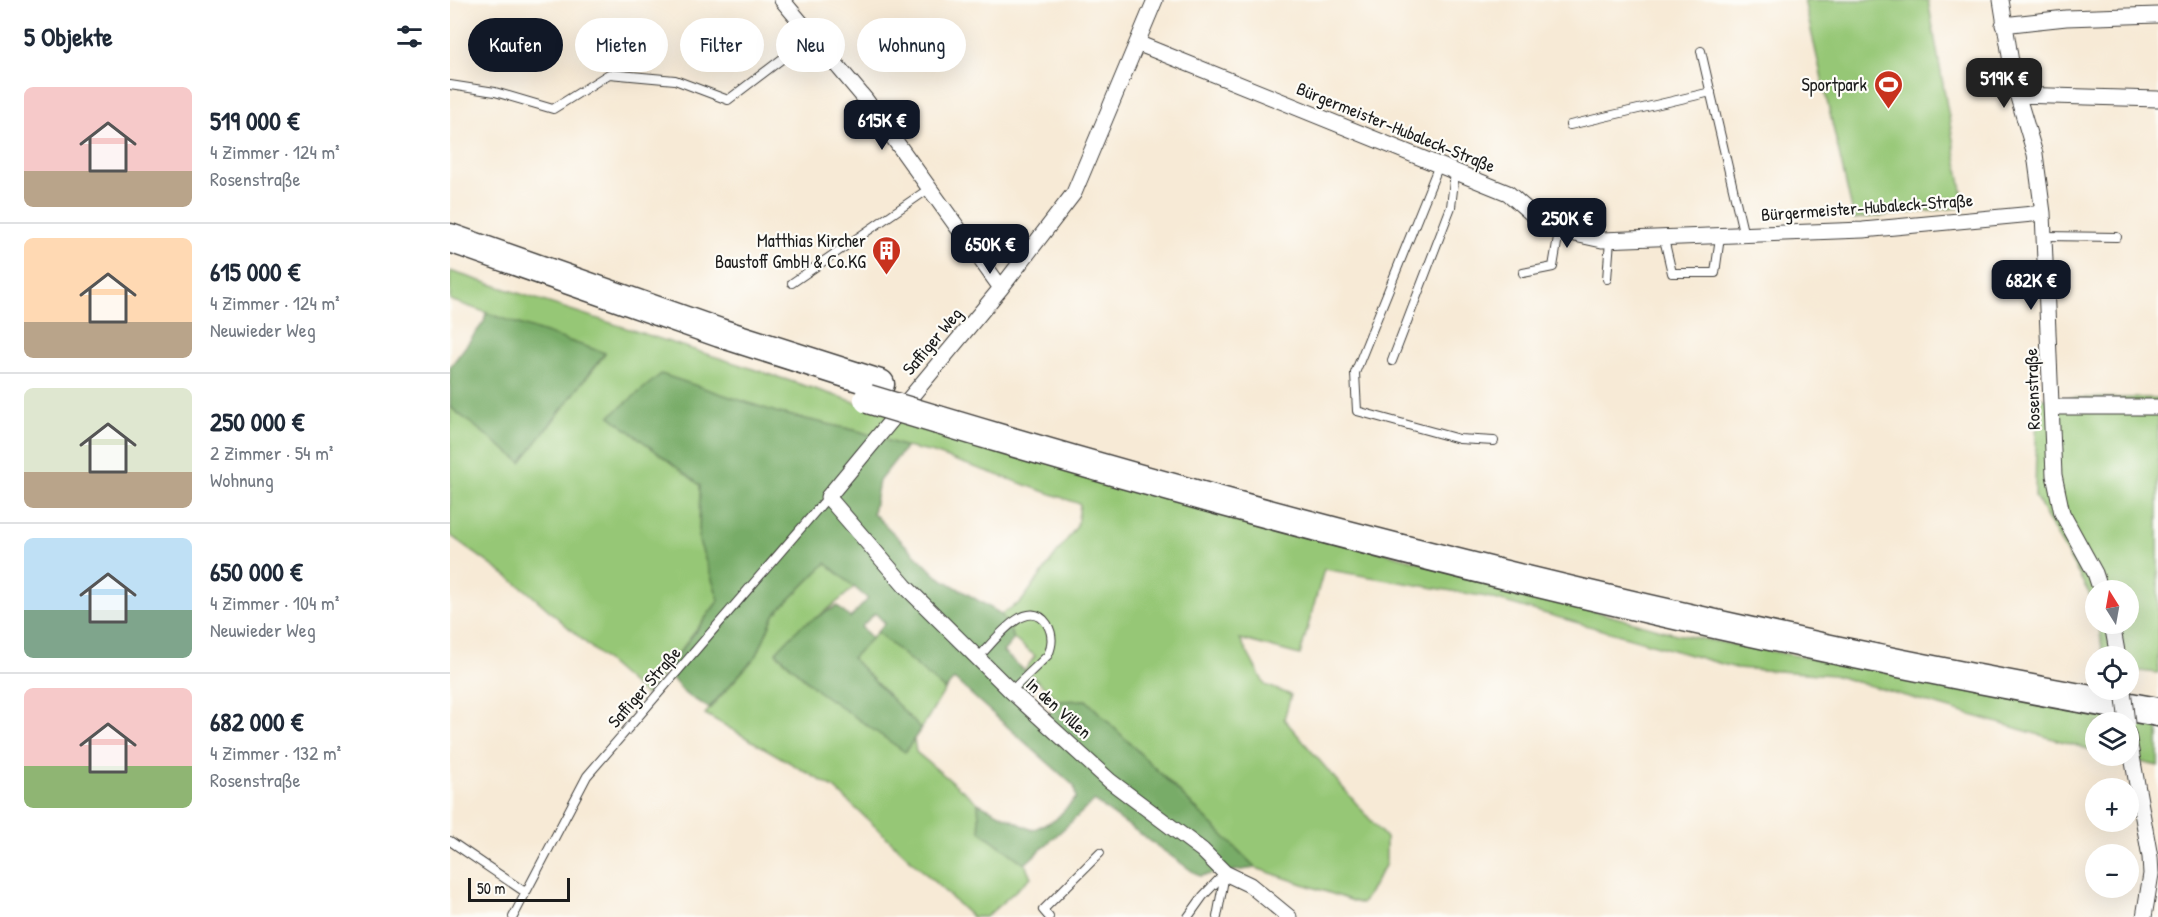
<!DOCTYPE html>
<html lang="de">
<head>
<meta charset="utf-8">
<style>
  :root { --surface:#fff; --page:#f6f6f7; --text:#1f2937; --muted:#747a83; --line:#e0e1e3; --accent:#111827 }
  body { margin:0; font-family:"Patrick Hand",sans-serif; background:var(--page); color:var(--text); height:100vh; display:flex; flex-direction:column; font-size:22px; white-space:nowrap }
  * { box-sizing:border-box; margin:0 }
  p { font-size:20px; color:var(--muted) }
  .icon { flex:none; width:33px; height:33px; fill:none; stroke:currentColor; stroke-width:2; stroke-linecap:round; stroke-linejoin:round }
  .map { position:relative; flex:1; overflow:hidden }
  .sheet { display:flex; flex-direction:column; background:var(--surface); width:450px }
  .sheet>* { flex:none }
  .hud { position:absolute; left:18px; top:18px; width:570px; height:54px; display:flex; gap:12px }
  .needle { width:39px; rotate:349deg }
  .buttons { position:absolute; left:1635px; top:580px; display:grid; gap:12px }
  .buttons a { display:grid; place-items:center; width:54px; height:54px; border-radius:50%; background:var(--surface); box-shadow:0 6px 24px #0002; font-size:30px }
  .scale { position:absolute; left:18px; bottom:15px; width:102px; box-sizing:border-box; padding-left:6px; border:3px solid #1c1c1c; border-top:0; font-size:16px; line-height:21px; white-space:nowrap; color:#1c1c1c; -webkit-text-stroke:4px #fdfcf7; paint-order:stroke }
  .price { position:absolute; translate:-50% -51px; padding:0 14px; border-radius:12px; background:var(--accent); color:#fff; font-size:20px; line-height:39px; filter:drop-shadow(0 2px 3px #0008) }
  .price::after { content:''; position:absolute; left:50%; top:36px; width:18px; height:14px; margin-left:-9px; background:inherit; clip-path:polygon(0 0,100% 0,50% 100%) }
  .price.on { background:#222; color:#fff }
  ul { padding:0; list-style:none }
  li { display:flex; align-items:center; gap:18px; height:150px; padding:0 24px }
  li+li { border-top:2px solid var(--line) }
  li span { display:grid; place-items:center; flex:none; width:168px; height:120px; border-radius:9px; color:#555 }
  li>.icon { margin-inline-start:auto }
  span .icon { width:72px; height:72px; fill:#fffc; stroke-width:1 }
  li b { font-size:26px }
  h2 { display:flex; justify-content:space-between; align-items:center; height:72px; padding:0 24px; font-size:26px }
  .chip { padding:0 21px; border-radius:27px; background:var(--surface); box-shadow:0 6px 24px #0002; font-size:21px; line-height:54px }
  .chip.on { background:var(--accent); color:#fff }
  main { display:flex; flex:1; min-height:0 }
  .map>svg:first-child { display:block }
  .green { fill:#96c776; stroke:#597249; stroke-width:1.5 }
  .forest { fill:#78ac67; stroke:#4a6442; stroke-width:1.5 }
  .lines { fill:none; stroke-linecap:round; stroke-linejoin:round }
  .lane-casing { stroke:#3d3b38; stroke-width:10 }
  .street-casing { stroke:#3d3b38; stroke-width:17 }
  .highway-casing { stroke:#3d3b38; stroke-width:31 }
  .lane { stroke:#fff; stroke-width:8 }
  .street { stroke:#fff; stroke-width:15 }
  .highway { stroke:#fff; stroke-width:28 }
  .street-bridge-casing { stroke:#3d3b38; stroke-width:17; stroke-linecap:butt }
  .highway-bridge-casing { stroke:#3d3b38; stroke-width:31; stroke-linecap:butt }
  .street-bridge { stroke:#fff; stroke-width:15 }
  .highway-bridge { stroke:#fff; stroke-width:28 }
  .labels { text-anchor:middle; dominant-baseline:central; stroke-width:4.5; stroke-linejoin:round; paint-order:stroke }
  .poi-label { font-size:18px; fill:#1c1c1c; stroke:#fdfcf7; text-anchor:end }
  .street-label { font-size:18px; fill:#1c1c1c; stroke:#fdfcf7 }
</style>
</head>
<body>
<main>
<section class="sheet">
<h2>5 Objekte<svg class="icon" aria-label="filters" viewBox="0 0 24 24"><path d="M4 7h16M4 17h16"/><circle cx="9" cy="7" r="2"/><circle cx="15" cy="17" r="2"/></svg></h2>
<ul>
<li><span style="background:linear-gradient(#f6c9c9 70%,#b9a48a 0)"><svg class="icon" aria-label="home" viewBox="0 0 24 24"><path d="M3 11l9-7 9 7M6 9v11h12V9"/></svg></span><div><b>519 000 €</b><p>4 Zimmer · 124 m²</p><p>Rosenstraße</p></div></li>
<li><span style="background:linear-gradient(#ffd9b3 70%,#b9a48a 0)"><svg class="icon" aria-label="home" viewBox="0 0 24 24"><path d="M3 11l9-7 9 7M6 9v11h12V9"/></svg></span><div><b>615 000 €</b><p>4 Zimmer · 124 m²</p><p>Neuwieder Weg</p></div></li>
<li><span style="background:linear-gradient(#dfe7d0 70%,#b9a48a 0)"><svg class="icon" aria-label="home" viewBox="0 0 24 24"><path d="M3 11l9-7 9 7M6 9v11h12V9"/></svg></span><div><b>250 000 €</b><p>2 Zimmer · 54 m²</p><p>Wohnung</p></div></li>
<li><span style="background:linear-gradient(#bfe0f5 60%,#7fa58c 0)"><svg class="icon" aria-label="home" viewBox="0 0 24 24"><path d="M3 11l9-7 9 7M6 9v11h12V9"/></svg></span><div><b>650 000 €</b><p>4 Zimmer · 104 m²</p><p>Neuwieder Weg</p></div></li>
<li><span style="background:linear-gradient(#f6c9c9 65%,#8fb573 0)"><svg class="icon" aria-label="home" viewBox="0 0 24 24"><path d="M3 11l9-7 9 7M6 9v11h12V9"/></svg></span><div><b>682 000 €</b><p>4 Zimmer · 132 m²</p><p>Rosenstraße</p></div></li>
</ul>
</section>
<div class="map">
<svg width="1708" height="917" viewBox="0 0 1708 917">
  <rect width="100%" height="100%" fill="#fdfcf7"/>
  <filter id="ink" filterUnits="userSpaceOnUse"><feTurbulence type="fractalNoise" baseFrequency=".0167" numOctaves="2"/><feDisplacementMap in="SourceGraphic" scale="12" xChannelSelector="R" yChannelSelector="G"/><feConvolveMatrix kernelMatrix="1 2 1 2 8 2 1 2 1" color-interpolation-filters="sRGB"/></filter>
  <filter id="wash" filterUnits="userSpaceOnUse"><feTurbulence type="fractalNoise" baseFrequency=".008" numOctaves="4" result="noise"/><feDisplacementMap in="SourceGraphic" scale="24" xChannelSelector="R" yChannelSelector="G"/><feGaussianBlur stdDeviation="1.35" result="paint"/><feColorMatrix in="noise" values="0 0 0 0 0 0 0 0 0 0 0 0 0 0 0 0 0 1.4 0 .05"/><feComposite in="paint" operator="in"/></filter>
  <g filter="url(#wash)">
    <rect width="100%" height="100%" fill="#f7ead6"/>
    <!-- green -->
    <path class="green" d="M1354,0H1478L1515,207L1404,219Z
      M0,271L461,420L1226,634L1708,721V766L1664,756H1678V723H1646L1645,751L1383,675L1286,668L1037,597L874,569L850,655L790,639L815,685L841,695L834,719L936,838V864L912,904L806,868L636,700L610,701L575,670L585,656L564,639L551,614L571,602L627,526L630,504L484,453L456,447L408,431L329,413L160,416L250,485L249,541L269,600L196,696L77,591L0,535V407L71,462L155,354L0,300Z
      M1587,398H1708V673L1679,670L1678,657H1653L1649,624H1678V591H1646L1645,604L1585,496Z
      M376,563L405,586C379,613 351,623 326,653L368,691L454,751L464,739L466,752L528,803L530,831L575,864L581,877L536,917H522L384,788L255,714L307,655L324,615Z
      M427,632L495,690L471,729L402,658Z"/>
    <!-- forest -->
    <path class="forest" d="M36,313L155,353L71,462L0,407V367L34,322Z
      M211,374L329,413L408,431L456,447L429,481L423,513L487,576L551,614L564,639L553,652L587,681L574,696L597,716L610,701L636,700L806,868L749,876L644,801L575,864L530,831L528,803L582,830L605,820L626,798L624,786L504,679L495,690L427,632L435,623L425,613L411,627L422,638L402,658L471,729L455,752L368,691L326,652L351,626L387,606L400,618L418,599L376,563L324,615L307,655L259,708L235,694L216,671L269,600L249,541L250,485L160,416Z"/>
  </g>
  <g filter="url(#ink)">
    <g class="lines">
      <defs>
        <path id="lane" d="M1251,51L1294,236
          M0,85L45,92L103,109L159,74L225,80L278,100L362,36
          M1120,125L1261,92
          M989,165L905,373L907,411L1009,439L1044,441
          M1594,236L1667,237
          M1214,239L1222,273H1265L1270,237
          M1073,273L1103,267L1109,231
          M1157,279L1160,240
          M342,283L480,188
          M942,361L1001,207L1005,172
          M528,658C542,644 577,594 597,624C603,634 603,644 598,655L561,691
          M0,841L75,892
          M63,917L137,776L378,497
          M599,917L593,910L650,853
          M738,917L753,896L775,873
          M767,917L775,874"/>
        <path id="street" d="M332,0L416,100L551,288
          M705,0L624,193L551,288L378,497L455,586L561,691L660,781L752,850L775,873L800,885L839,917
          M1551,0L1565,87L1585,154L1593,213L1604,475L1612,513L1645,573L1651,591
          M1553,25L1616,18L1708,15
          M687,43L1058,193L1098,228L1152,240L1413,230L1593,213
          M1568,95L1708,99
          M1603,407H1708
          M1662,624L1668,657
          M1678,734L1700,857L1701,874L1694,917"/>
        <path id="highway" d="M0,238L270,333L430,384
          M488,420C891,541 1294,640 1708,712"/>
      </defs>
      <!-- lane casing -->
      <use href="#lane" class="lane-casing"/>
      <!-- street casing -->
      <use href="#street" class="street-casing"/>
      <!-- highway casing -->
      <use href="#highway" class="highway-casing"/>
      <!-- lane -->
      <use href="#lane" class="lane"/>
      <!-- street -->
      <use href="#street" class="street"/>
      <!-- highway -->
      <use href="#highway" class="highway"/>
      <defs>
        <path id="street-bridge" d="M1673,690L1677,723"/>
        <path id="highway-bridge" d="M418,399L488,420"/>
      </defs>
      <!-- street-bridge casing -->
      <use href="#street-bridge" class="street-bridge-casing"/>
      <!-- highway-bridge casing -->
      <use href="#highway-bridge" class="highway-bridge-casing"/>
      <!-- street-bridge -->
      <use href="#street-bridge" class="street-bridge"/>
      <!-- highway-bridge -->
      <use href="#highway-bridge" class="highway-bridge"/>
    </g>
  </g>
  <!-- icons -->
  <defs>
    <symbol id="stadium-pin" viewBox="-11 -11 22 30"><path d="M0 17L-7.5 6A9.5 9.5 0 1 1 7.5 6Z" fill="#c8321e" stroke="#fdfcf7"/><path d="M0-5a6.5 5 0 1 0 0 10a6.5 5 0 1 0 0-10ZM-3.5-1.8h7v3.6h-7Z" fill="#fff"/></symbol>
    <symbol id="building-pin" viewBox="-11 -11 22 30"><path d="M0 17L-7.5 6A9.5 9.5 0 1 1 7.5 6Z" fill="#c8321e" stroke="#fdfcf7"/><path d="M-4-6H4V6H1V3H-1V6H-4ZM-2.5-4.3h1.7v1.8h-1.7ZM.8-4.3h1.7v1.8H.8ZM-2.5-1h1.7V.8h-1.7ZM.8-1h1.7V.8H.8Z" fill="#fff"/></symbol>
  </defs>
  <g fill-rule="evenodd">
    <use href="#stadium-pin" x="1422" y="68" width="33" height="45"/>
    <use href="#building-pin" x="420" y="234" width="33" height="45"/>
  </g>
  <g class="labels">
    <!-- poi labels -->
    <g class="poi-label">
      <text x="1417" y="84">Sportpark</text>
      <text x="416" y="240">Matthias Kircher<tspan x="416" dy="21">Baustoff GmbH &amp; Co.KG</tspan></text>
    </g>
    <!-- street labels -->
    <g class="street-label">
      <text transform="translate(946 127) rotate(22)">Bürgermeister-Hubaleck-Straße</text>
      <text transform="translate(1417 207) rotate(-4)">Bürgermeister-Hubaleck-Straße</text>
      <text transform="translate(482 341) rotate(-50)">Saffiger Weg</text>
      <text transform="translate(1582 389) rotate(-92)">Rosenstraße</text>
      <text transform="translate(194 687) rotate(-49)">Saffiger Straße</text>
      <text transform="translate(609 708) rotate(42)">In den Villen</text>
    </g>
  </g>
</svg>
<div class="buttons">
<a><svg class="needle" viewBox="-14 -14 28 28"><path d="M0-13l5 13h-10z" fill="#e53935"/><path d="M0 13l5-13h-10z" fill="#747a83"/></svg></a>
<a><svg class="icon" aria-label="locate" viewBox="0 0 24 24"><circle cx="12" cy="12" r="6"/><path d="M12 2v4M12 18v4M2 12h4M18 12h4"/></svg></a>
<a><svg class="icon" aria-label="layers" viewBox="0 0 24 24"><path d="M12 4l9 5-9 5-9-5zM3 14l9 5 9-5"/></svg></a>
<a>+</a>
<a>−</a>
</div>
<div class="scale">50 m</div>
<b class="price on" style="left:1554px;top:109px">519K €</b>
<b class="price" style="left:432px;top:151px">615K €</b>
<b class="price" style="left:1117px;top:249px">250K €</b>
<b class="price" style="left:540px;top:275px">650K €</b>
<b class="price" style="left:1581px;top:311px">682K €</b>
<div class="hud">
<a class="chip on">Kaufen</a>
<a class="chip">Mieten</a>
<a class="chip">Filter</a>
<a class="chip">Neu</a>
<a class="chip">Wohnung</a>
</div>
</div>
</main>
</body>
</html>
